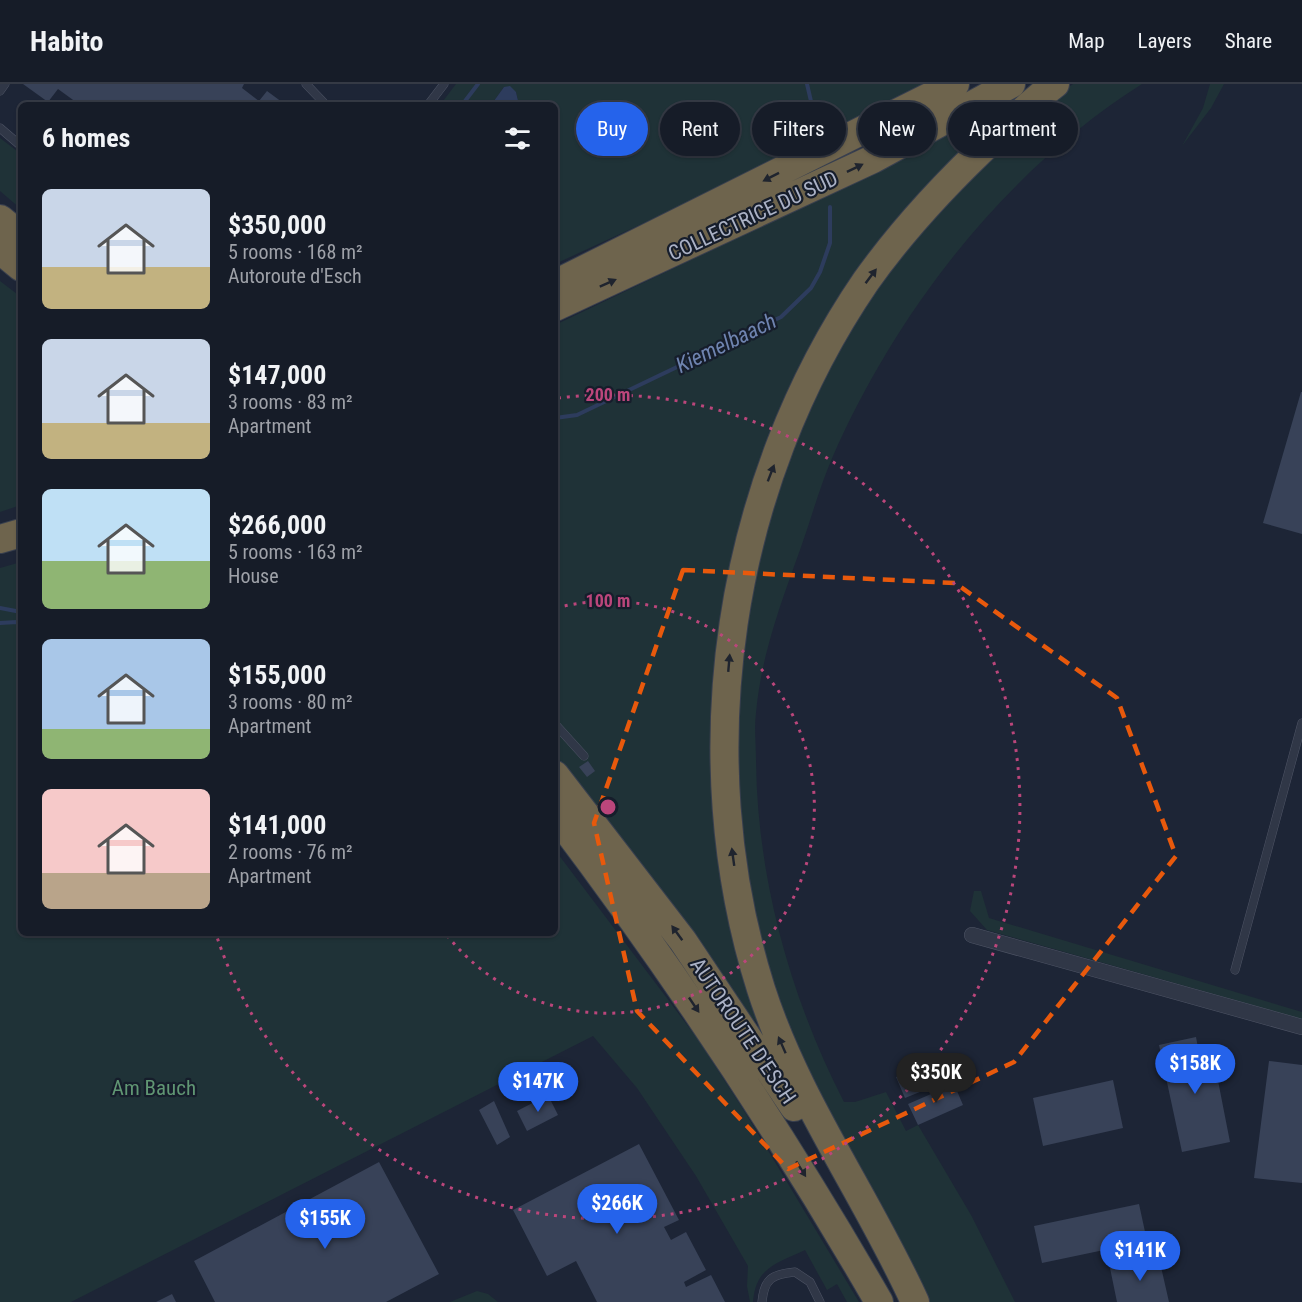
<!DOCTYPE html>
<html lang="en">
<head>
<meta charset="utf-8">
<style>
  :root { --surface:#161c28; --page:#1f2530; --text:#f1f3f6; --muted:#9ea1a8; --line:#353a45; --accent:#2563eb }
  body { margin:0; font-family:"Roboto Condensed",sans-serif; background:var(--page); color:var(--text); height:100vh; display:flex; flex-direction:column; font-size:22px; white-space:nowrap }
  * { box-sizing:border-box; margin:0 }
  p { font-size:20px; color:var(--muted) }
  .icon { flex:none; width:33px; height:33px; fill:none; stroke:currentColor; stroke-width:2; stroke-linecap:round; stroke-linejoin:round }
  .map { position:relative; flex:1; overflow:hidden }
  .panel { position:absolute; left:18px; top:18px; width:540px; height:834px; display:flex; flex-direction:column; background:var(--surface); border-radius:9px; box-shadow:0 2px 4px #0004,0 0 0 2px var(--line) }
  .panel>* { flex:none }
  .top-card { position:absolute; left:576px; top:18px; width:570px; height:54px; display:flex; gap:12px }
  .price { position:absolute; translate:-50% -51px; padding:0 14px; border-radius:21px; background:var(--accent); color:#fff; font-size:20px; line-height:39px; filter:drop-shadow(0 2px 3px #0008) }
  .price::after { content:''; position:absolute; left:50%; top:36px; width:18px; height:14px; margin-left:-9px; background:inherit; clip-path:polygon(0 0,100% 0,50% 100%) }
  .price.active { background:#222; color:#fff }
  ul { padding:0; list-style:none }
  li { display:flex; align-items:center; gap:18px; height:150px; padding:0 24px }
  li span { display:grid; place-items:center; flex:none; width:168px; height:120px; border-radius:9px; color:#555 }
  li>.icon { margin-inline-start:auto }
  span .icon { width:72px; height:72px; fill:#fffc; stroke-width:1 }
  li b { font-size:26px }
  h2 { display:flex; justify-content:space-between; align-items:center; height:72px; padding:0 24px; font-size:26px }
  .tag { padding:0 21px; border-radius:27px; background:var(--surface); box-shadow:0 2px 4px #0004,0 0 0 2px var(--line); font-size:21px; line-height:54px }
  .tag.active { background:var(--accent); color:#fff }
  header { display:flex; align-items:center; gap:36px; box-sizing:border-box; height:84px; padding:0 30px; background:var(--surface); border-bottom:2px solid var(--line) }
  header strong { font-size:28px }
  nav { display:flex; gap:33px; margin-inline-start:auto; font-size:21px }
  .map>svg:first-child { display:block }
  .green { fill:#1f3237 }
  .water { fill:#2d3c5d }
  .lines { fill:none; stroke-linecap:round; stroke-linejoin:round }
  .stream { stroke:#2d3c5d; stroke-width:4 }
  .building { fill:#384258 }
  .service-casing { stroke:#4e5465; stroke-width:9 }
  .minor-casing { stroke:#4e5465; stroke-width:16 }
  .motorway-casing { stroke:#383f4e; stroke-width:30 }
  .service { stroke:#303747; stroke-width:8 }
  .minor { stroke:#303747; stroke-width:15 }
  .motorway { stroke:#6e644d; stroke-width:28 }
  .oneway { fill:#1f242e }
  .marked { fill:none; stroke:#e8590c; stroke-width:4.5; stroke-dasharray:12 8; stroke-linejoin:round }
  .ring { fill:none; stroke:#bb467b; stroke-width:3; stroke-dasharray:3 6 }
  .labels { text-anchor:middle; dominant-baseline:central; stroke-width:4.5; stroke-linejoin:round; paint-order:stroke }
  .street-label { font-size:21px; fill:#aab1c5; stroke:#161d2b }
  .park-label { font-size:21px; fill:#609673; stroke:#161d2b }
  .water-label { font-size:22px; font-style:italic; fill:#6f84b0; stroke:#161d2b }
  .centre { fill:#bb467b; stroke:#161d2b; stroke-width:3 }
  .ring-label { font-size:18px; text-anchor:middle; font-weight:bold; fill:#bb467b; stroke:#161d2b; stroke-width:4.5; stroke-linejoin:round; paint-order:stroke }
</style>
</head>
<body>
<header>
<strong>Habito</strong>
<nav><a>Map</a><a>Layers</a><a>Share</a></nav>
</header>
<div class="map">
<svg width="1302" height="1218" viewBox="0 0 1302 1218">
  <rect width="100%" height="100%" fill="#1d2536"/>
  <!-- green -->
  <path class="green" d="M456,0H926L672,126L555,180V21H519L516,8L504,3L491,21H440Z
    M1073,0H1142C1006,86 898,225 833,372C820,402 811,435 800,466C781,519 761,572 756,629C754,644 756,660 756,676C757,793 790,913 844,1018H855L886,1008L906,1047L918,1041L971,1131L1015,1218H930L822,1025L786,941L761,856L746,780L737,711L735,640L741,564L776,398L848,247L914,149L1044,20Z
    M1210,0H1224L1211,24L1182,62L1203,24Z
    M989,25L994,34L949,79L858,189L721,558L760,942L743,924L639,776L555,672V241L760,143Z
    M0,54L21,70V125L0,107Z
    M0,197L21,213V421L0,428Z
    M21,478V849H555V766L697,954L743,1025L859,1218H847L837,1200L827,1206L805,1166C776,1180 756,1183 753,1218H750L747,1202L748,1182L696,1092L637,1004L593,952L71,1218H0V484Z
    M974,807H981L989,834L1302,928V935L987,846L970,827Z
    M477,1207L488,1210L498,1218H450Z"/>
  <!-- water -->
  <path class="water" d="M510,2L516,8L519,21H491L504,3Z"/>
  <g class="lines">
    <!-- stream -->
    <path class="stream" d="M807,0L817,43
      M462,21L478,0
      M555,334L577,331L781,233L811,204L820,188L830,159V123
      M0,524L21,528
      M0,539L17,538L21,542"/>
  </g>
  <!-- building -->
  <path class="building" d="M23,0H244L242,4L259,17L267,7L286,21H80L58,5L48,18Z
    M1301,308H1302V450L1263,439Z
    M588,677L595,687L587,693L579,683Z
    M1196,953L1199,969L1212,966L1230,1058L1182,1068L1159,961Z
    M944,973L952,995L905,1014L896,993Z
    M1269,977L1302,981V1099L1254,1094Z
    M1113,996L1123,1044L1043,1062L1033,1014Z
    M954,1000L963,1021L918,1041L908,1020Z
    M548,1011L558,1031L527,1047L517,1027Z
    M494,1017L510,1053L497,1061L479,1026Z
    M639,1060L679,1136L664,1143L671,1156L686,1148L706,1186L684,1198L686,1203L711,1191L725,1218H597L576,1177L547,1192L513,1126Z
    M379,1078L439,1190L386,1218H215L194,1177Z
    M1139,1120L1147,1157L1042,1179L1034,1142Z
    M1159,1174L1169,1218H1117L1110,1184Z
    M172,1210L176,1218H156Z"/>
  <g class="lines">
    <defs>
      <path id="service" d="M306,0L326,21
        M0,7L5,0
        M428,21L444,0
        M0,44L21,62
        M555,640L584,672
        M1235,886L1302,639
        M762,1218C764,1195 772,1190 795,1188L810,1198L820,1218"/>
      <path id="minor" d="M972,851L1302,943"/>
      <path id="motorway" d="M0,135L21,152
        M0,166L21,183
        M555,200L955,0
        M555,223L873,75L1011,0
        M0,455L21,449
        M555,691L683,857L794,1023
        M555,730C673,886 781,1048 879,1218
        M915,1218C867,1112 797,1017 761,905C687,671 727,400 866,197C903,145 947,98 994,54C1014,35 1033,17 1055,0"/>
    </defs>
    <!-- service casing -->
    <use href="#service" class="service-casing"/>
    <!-- minor casing -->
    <use href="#minor" class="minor-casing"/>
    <!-- motorway casing -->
    <use href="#motorway" class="motorway-casing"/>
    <!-- service -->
    <use href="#service" class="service"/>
    <!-- minor -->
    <use href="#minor" class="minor"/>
    <!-- motorway -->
    <use href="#motorway" class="motorway"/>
  </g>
  <!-- one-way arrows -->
  <defs><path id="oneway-solid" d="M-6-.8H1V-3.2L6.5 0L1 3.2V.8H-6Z" transform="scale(1.5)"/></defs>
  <g class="oneway">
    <use href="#oneway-solid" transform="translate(855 84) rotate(-26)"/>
    <use href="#oneway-solid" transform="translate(771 93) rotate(153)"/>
    <use href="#oneway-solid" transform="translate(871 192) rotate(-53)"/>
    <use href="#oneway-solid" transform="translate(608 199) rotate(-24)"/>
    <use href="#oneway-solid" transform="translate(771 389) rotate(-69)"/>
    <use href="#oneway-solid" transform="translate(729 579) rotate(-85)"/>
    <use href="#oneway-solid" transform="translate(733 773) rotate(-98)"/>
    <use href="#oneway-solid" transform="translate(677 849) rotate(-126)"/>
    <use href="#oneway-solid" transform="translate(694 921) rotate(56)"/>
    <use href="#oneway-solid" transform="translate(782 961) rotate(-114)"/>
    <use href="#oneway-solid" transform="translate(801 1085) rotate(58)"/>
  </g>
  <!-- marked area -->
  <path class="marked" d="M683,486L955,499L1117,614L1176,772L1014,978L788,1085L637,927L594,739Z"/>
  <!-- distance rings -->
  <g class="ring">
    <path d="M556 524A206 206 0 1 1 446 850"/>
    <path d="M558 314A412 412 0 1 1 216 850"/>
  </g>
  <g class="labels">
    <!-- street labels -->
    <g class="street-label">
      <text transform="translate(753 132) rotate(-25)">COLLECTRICE DU SUD</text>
      <text transform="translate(743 947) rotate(56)">AUTOROUTE D'ESCH</text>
    </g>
    <!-- park labels -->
    <g class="park-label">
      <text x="154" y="1004">Am Bauch</text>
    </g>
    <!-- water labels -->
    <g class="water-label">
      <text transform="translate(726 259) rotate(-26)">Kiemelbaach</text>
    </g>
  </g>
  <circle cx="608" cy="723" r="9" class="centre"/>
  <g class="ring-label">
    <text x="608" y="317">200 m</text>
    <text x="608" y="523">100 m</text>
  </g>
</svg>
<b class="price" style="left:1195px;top:1011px">$158K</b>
<b class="price active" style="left:936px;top:1020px">$350K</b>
<b class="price" style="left:538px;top:1029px">$147K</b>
<b class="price" style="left:617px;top:1151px">$266K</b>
<b class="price" style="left:325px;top:1166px">$155K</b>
<b class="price" style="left:1140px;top:1198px">$141K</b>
<div class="top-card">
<a class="tag active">Buy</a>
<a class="tag">Rent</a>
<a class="tag">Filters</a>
<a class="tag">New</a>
<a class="tag">Apartment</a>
</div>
<section class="panel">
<h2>6 homes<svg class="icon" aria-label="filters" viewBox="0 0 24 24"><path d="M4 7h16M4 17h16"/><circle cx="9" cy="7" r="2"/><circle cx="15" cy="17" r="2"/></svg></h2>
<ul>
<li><span style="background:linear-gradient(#c9d6e8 65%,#c2b280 0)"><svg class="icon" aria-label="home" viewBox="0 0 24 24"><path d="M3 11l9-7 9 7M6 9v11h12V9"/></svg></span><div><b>$350,000</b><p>5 rooms · 168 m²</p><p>Autoroute d'Esch</p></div></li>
<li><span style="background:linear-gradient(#c9d6e8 70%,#c2b280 0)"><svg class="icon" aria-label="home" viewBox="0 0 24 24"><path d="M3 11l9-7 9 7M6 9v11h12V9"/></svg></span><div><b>$147,000</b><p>3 rooms · 83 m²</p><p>Apartment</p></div></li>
<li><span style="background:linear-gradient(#bfe0f5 60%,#8fb573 0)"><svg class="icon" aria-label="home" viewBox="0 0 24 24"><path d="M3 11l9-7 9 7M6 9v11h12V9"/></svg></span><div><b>$266,000</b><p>5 rooms · 163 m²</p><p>House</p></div></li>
<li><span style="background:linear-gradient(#a9c7e8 75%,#8fb573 0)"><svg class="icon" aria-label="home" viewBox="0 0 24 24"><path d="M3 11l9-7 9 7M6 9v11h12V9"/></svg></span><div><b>$155,000</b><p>3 rooms · 80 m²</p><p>Apartment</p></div></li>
<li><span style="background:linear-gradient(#f6c9c9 70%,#b9a48a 0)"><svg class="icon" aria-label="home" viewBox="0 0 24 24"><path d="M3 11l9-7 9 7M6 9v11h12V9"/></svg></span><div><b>$141,000</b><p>2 rooms · 76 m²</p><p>Apartment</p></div></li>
</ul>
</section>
</div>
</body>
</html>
